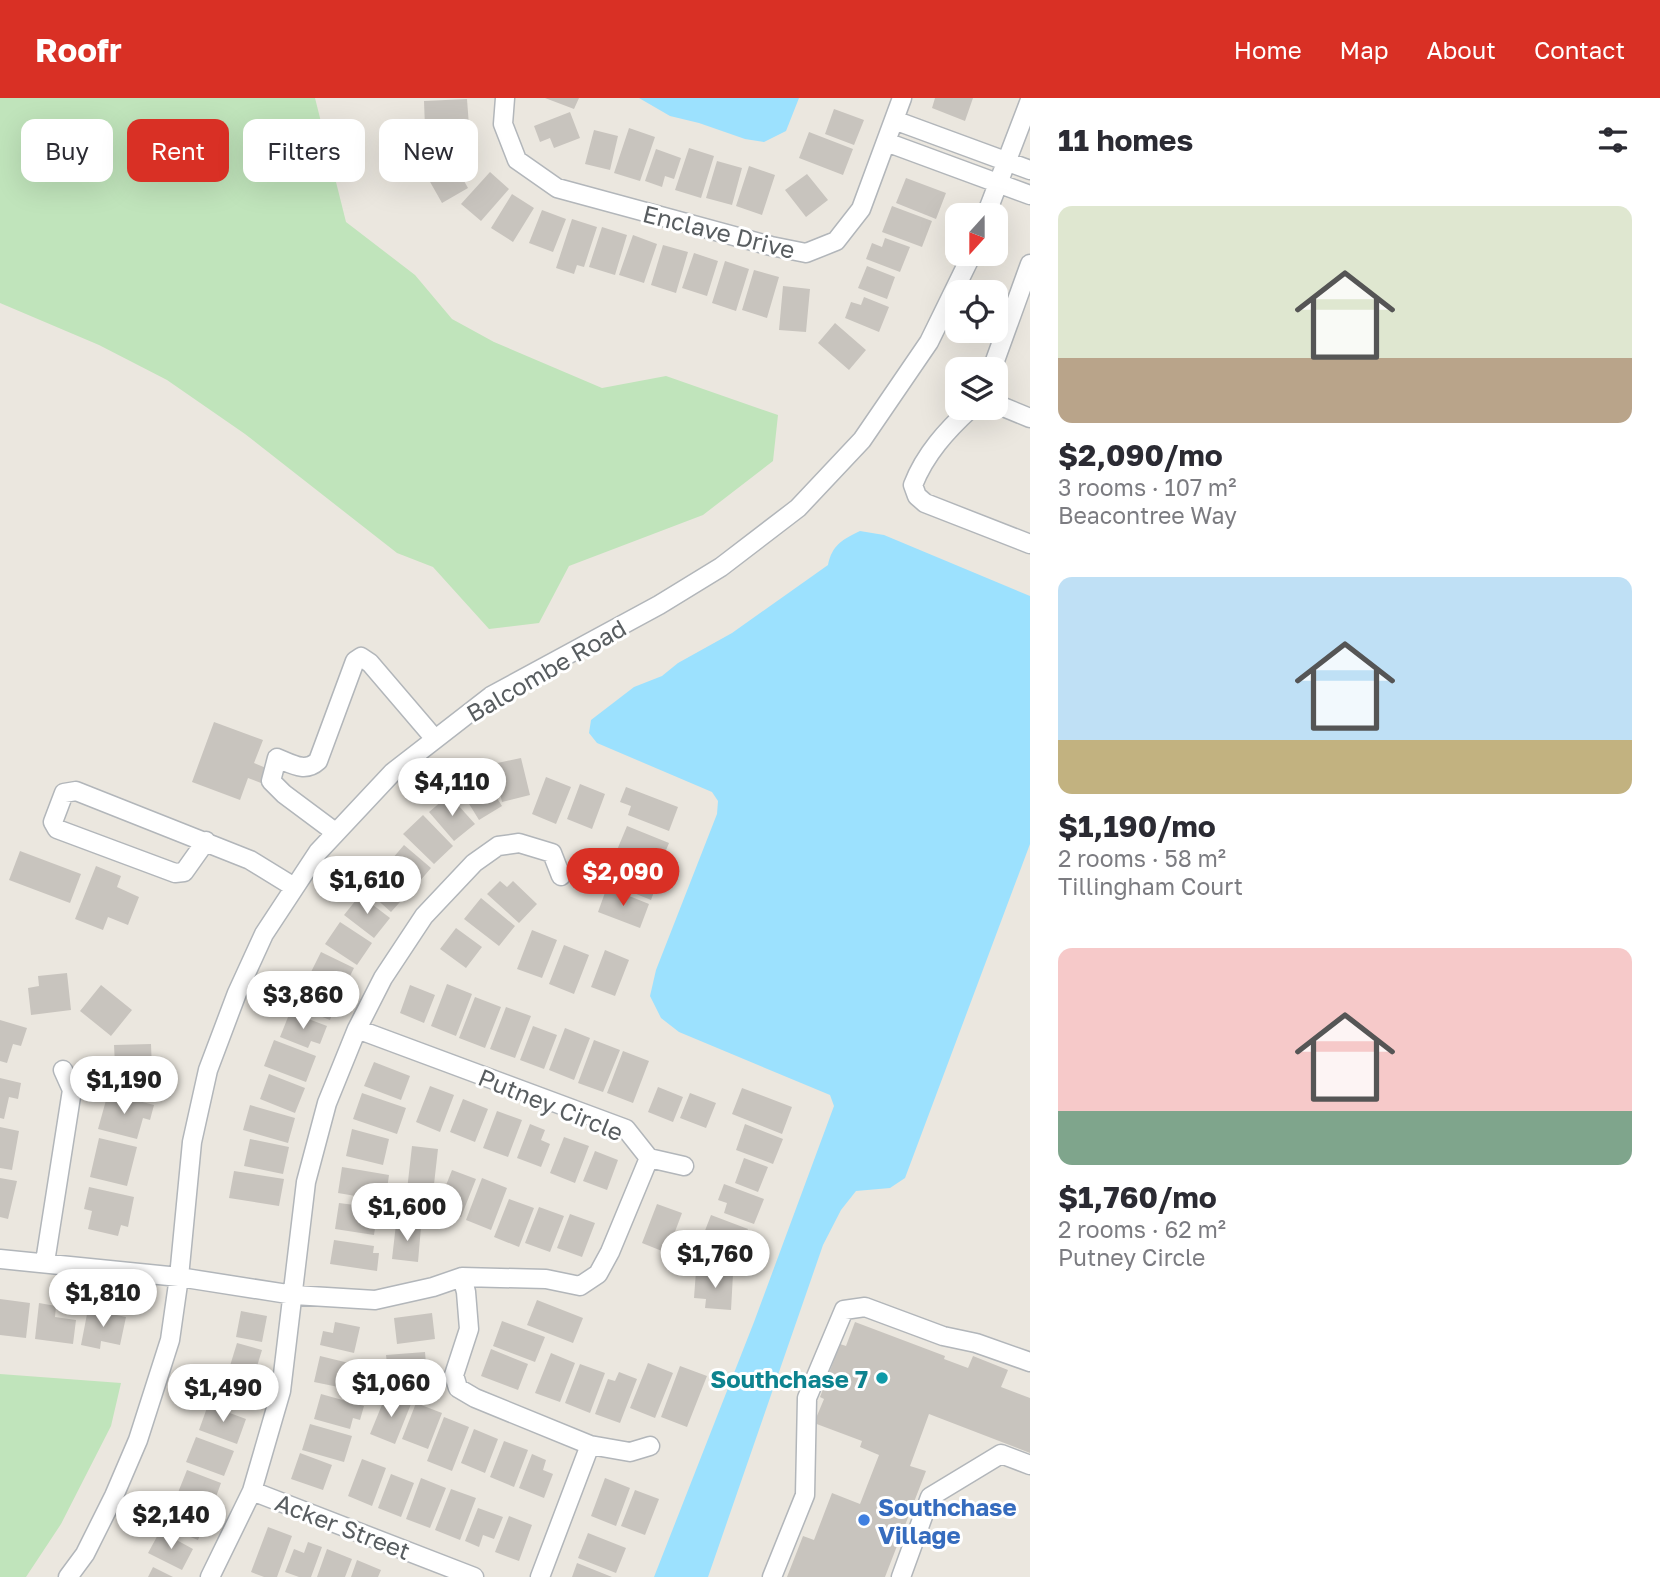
<!DOCTYPE html>
<html lang="en">
<head>
<meta charset="utf-8">
<style>
  :root { --surface:#fff; --page:#f7f7f7; --text:#2b2b33; --muted:#7c7c81; --accent:#d93025 }
  body { margin:0; font-family:"Golos Text",sans-serif; background:var(--page); color:var(--text); height:100vh; display:flex; flex-direction:column; font-size:26px; white-space:nowrap }
  * { box-sizing:border-box; margin:0 }
  p { font-size:23px; color:var(--muted) }
  .icon { flex:none; width:38px; height:38px; fill:none; stroke:currentColor; stroke-width:2; stroke-linecap:round; stroke-linejoin:round }
  .map { position:relative; flex:1; overflow:hidden }
  .panel { display:flex; flex-direction:column; background:var(--surface); width:630px }
  .panel>* { flex:none }
  .hud { position:absolute; left:21px; top:21px; width:665px; height:63px; display:flex; gap:14px }
  .needle { width:46px; rotate:201deg }
  .buttons { position:absolute; left:945px; top:105px; display:grid; gap:14px }
  .buttons a { display:grid; place-items:center; width:63px; height:63px; border-radius:14px; background:var(--surface); box-shadow:0 7px 28px #0002; font-size:35px }
  .price { position:absolute; translate:-50% -60px; padding:0 16px; border-radius:24px; background:#fff; color:#222; font-size:23px; line-height:46px; filter:drop-shadow(0 2px 4px #0008) }
  .price::after { content:''; position:absolute; left:50%; top:42px; width:21px; height:16px; margin-left:-10px; background:inherit; clip-path:polygon(0 0,100% 0,50% 100%) }
  .price.current { background:var(--accent); color:#fff }
  ul { padding:0; list-style:none }
  li { display:grid; align-content:center; gap:14px; height:371px; padding:0 28px }
  li span { display:grid; place-items:center; height:217px; border-radius:14px; color:#555 }
  li>.icon { margin-inline-start:auto }
  span .icon { width:126px; height:126px; fill:#fffc; stroke-width:1 }
  li b { font-size:30px }
  h2 { display:flex; justify-content:space-between; align-items:center; height:84px; padding:0 28px; font-size:30px }
  .chip { padding:0 24px; border-radius:14px; background:var(--surface); box-shadow:0 7px 28px #0002; font-size:24px; line-height:63px }
  .chip.current { background:var(--accent); color:#fff }
  header { display:flex; align-items:center; gap:42px; box-sizing:border-box; height:98px; padding:0 35px; background:var(--accent); color:#fff }
  header strong { font-size:33px }
  nav { display:flex; gap:38px; margin-inline-start:auto; font-size:24px }
  main { display:flex; flex:1; min-height:0 }
  .map>svg:first-child { display:block }
  .green { fill:#c0e4bb }
  .water { fill:#9ce1fe }
  .building { fill:#c8c4be }
  .lines { fill:none; stroke-linecap:round; stroke-linejoin:round }
  .minor-casing { stroke:#b2b6ba; stroke-width:21 }
  .minor { stroke:#fff; stroke-width:18 }
  .culture-dot { fill:#0f9aa8; stroke:#fff; stroke-width:2.5 }
  .shop-dot { fill:#3f7fe0; stroke:#fff; stroke-width:2.5 }
  .labels { text-anchor:middle; dominant-baseline:central; stroke-width:6; stroke-linejoin:round; paint-order:stroke }
  .street-label { font-size:24px; fill:#585d60; stroke:#fff }
  .culture-label { font-size:24px; font-weight:bold; fill:#0d838f; stroke:#fff; text-anchor:end }
  .shop-label { font-size:24px; font-weight:bold; fill:#366cbe; stroke:#fff; text-anchor:start }
</style>
</head>
<body>
<header>
<strong>Roofr</strong>
<nav><a>Home</a><a>Map</a><a>About</a><a>Contact</a></nav>
</header>
<main>
<div class="map">
<svg width="1030" height="1479" viewBox="0 0 1030 1479">
  <rect width="100%" height="100%" fill="#ebe7df"/>
  <!-- green -->
  <path class="green" d="M0,0H315L346,124L415,177L452,221L494,244L602,290L666,278L778,317L773,363L703,417L569,468L539,525L489,531L433,469L397,455L245,336L167,282L99,247L0,205Z
    M0,1276L121,1285L111,1328L61,1426L26,1479H0Z"/>
  <!-- water -->
  <path class="water" d="M639,0H799L786,33L764,44L745,41L699,25L670,18Z
    M860,433L884,437L1030,498V746L905,1080L890,1090L856,1093L841,1112L823,1147L708,1479H654L754,1224L834,1008L830,997L679,934L661,920L650,898L656,872L717,716L718,703L712,694L597,645L589,635L591,622L634,589L662,578L678,565L732,535L828,467C832,447 843,441 860,433Z"/>
  <!-- building -->
  <path class="building" d="M545,0H579L574,11Z
    M935,0H973L965,23L932,10Z
    M467,1L469,28L425,30L424,3Z
    M834,11L864,22L854,47L825,36Z
    M570,14L580,40L554,50L550,40L540,44L534,28Z
    M629,30L655,39L640,83L614,75Z
    M594,32L618,38L610,72L585,66Z
    M456,33L460,48L450,51L453,63L430,68L423,42Z
    M809,34L853,51L843,77L799,60Z
    M689,50L714,58L701,100L675,92Z
    M656,51L681,60L674,81L665,78L662,89L645,83Z
    M717,63L742,70L732,107L706,100Z
    M455,67L468,90L442,105L429,82Z
    M749,68L775,77L762,117L736,108Z
    M490,74L509,91L481,123L461,106Z
    M807,76L828,102L806,119L785,92Z
    M906,80L946,95L936,121L896,105Z
    M512,96L534,110L513,144L491,130Z
    M892,108L932,123L922,149L882,134Z
    M542,112L566,121L553,154L529,145Z
    M572,121L597,129L584,169L577,167L574,176L556,170Z
    M602,129L627,137L615,177L589,169Z
    M633,137L657,146L644,185L619,177Z
    M885,140L910,149L900,174L866,161L872,145L882,149Z
    M663,147L688,154L676,195L651,187Z
    M694,155L718,163L707,198L682,190Z
    M725,163L749,171L736,213L712,205Z
    M867,168L895,179L887,201L858,190Z
    M754,172L779,179L767,220L742,212Z
    M783,188L810,191L806,234L779,232Z
    M864,199L889,209L879,234L845,220L851,204L861,207Z
    M835,225L866,252L849,272L818,245Z
    M214,624L263,642L254,665L266,670L261,685L248,680L240,702L192,684Z
    M521,660L530,697L502,704L493,666Z
    M480,674L502,708L479,722L458,688Z
    M546,679L571,689L556,726L532,716Z
    M580,686L605,696L592,731L567,721Z
    M626,689L678,709L669,733L628,717L631,708L620,704Z
    M449,697L475,726L454,743L429,714Z
    M423,717L453,748L434,766L403,736Z
    M627,728L669,745L659,769L617,752Z
    M404,747L431,770L419,784L411,776L404,783L386,768Z
    M20,753L81,776L70,805L9,782Z
    M618,761L660,777L651,802L609,785Z
    M96,768L121,778L117,789L139,799L128,827L108,819L103,832L75,821Z
    M382,770L408,795L391,814L364,790Z
    M500,783L507,789L513,783L537,806L519,825L487,796Z
    M607,789L649,806L640,830L598,814Z
    M360,797L390,820L374,840L344,817Z
    M481,800L515,828L499,848L464,821Z
    M340,824L372,845L357,867L325,846Z
    M456,830L482,849L466,870L440,851Z
    M532,832L557,842L542,880L517,871Z
    M564,847L589,857L574,896L549,886Z
    M605,852L629,862L615,898L591,889Z
    M321,854L354,870L342,894L309,878Z
    M67,875L71,912L31,917L28,890L39,888L38,878Z
    M447,886L472,896L456,938L431,928Z
    M101,887L132,912L111,938L80,913Z
    M410,887L435,897L424,925L400,915Z
    M309,888L338,899L330,922L300,910Z
    M475,899L501,909L485,950L459,940Z
    M506,909L531,918L515,960L490,951Z
    M290,914L327,928L320,946L311,943L308,950L280,939Z
    M0,922L27,930L21,948L13,946L7,965L0,963Z
    M533,928L557,937L544,971L520,962Z
    M565,930L590,940L574,982L549,972Z
    M274,942L316,958L306,984L264,968Z
    M594,942L620,952L603,994L578,985Z
    M151,946L152,973H146L147,986L116,987L114,947Z
    M623,953L649,963L633,1005L607,995Z
    M374,964L410,978L401,1002L364,988Z
    M269,976L305,990L295,1015L260,1001Z
    M0,980L21,985L18,1001L9,999L4,1021L0,1020Z
    M430,988L454,997L440,1034L416,1024Z
    M658,989L683,999L673,1024L648,1014Z
    M742,990L792,1009L782,1036L732,1016Z
    M108,995L154,1007L150,1022L143,1020L137,1041L98,1031Z
    M362,995L406,1010L397,1036L353,1021Z
    M690,995L716,1005L706,1030L680,1020Z
    M463,1001L488,1011L475,1044L450,1034Z
    M250,1007L295,1020L288,1045L243,1032Z
    M497,1013L522,1022L508,1059L483,1050Z
    M530,1026L545,1032L541,1042L550,1046L541,1069L517,1060Z
    M745,1026L783,1041L773,1066L736,1052Z
    M0,1029L19,1033L12,1072L0,1070Z
    M352,1031L389,1041L383,1067L346,1058Z
    M564,1039L589,1048L575,1085L550,1075Z
    M99,1040L137,1049L127,1088L90,1079Z
    M250,1041L289,1049L283,1076L244,1068Z
    M412,1048L438,1051L432,1104L406,1101Z
    M595,1053L618,1062L607,1092L583,1083Z
    M744,1060L768,1069L758,1094L735,1085Z
    M342,1069L389,1077L387,1091L381,1090L379,1102L338,1095Z
    M452,1072L476,1081L461,1119L437,1110Z
    M234,1073L284,1081L279,1108L229,1100Z
    M0,1080L17,1083L8,1121L0,1119Z
    M482,1080L507,1090L491,1132L466,1122Z
    M724,1086L764,1101L754,1126L724,1115L727,1105L718,1102Z
    M89,1089L134,1099L128,1129L121,1127L118,1138L88,1131L92,1113L84,1111Z
    M509,1101L534,1110L519,1149L494,1139Z
    M339,1105L378,1110L374,1137L335,1131Z
    M657,1106L682,1115L667,1155L642,1145Z
    M539,1109L564,1118L550,1154L525,1145Z
    M570,1116L595,1125L582,1159L557,1150Z
    M711,1117L748,1131L738,1157L701,1143Z
    M396,1126L421,1129L418,1164L392,1161Z
    M334,1142L374,1148L373,1155H379L377,1173L330,1166Z
    M696,1173L733,1176L731,1212L705,1210L706,1201L694,1200Z
    M0,1201L30,1205L26,1240L0,1237Z
    M537,1202L583,1220L573,1245L527,1227Z
    M39,1205L56,1208L55,1219L76,1222L73,1246L35,1241Z
    M88,1211L126,1219L120,1247L101,1243L100,1251L81,1247Z
    M241,1213L267,1218L262,1244L236,1239Z
    M432,1215L435,1241L397,1246L394,1220Z
    M502,1223L545,1239L535,1264L493,1248Z
    M335,1224L360,1229L354,1255L320,1247L323,1233L333,1235Z
    M855,1224L945,1258L944,1261L968,1270L973,1258L1008,1272L1001,1289L1030,1300V1355L929,1316L910,1368L926,1373L885,1479H787L803,1438L814,1442L832,1395L860,1406L879,1357L860,1349L862,1343L814,1325L824,1301L820,1299L840,1246L846,1248Z
    M237,1245L262,1252L254,1278L229,1271Z
    M491,1251L528,1266L518,1292L481,1278Z
    M425,1254L427,1279L389,1283L386,1257Z
    M551,1255L575,1265L560,1304L535,1295Z
    M320,1258L353,1266L348,1291L314,1284Z
    M648,1265L673,1275L655,1320L630,1310Z
    M580,1266L605,1275L590,1315L565,1305Z
    M680,1268L707,1278L687,1329L661,1319Z
    M619,1274L637,1281L620,1325L595,1316L608,1281L615,1283Z
    M217,1276L254,1287L247,1312L210,1301Z
    M321,1296L364,1308L360,1322L353,1320L350,1331L314,1321Z
    M386,1297L411,1306L395,1346L370,1336Z
    M416,1305L442,1315L428,1351L402,1341Z
    M208,1307L246,1321L237,1346L199,1332Z
    M444,1319L469,1329L452,1373L427,1363Z
    M310,1326L352,1338L344,1364L302,1352Z
    M474,1331L498,1341L485,1375L461,1365Z
    M196,1339L234,1353L224,1378L186,1364Z
    M504,1343L528,1352L514,1389L490,1379Z
    M300,1355L332,1367L323,1392L291,1381Z
    M532,1356L546,1362L543,1372L553,1376L544,1400L519,1390Z
    M362,1361L386,1370L372,1408L348,1398Z
    M187,1372L221,1385L212,1410L177,1397Z
    M391,1376L414,1385L401,1419L378,1410Z
    M421,1380L446,1390L430,1430L406,1421Z
    M605,1380L630,1390L616,1428L591,1418Z
    M451,1391L476,1400L460,1442L435,1432Z
    M635,1392L659,1401L645,1437L621,1428Z
    M173,1402L208,1417L198,1442L163,1428Z
    M478,1410L503,1419L494,1441L483,1437L479,1449L465,1443Z
    M509,1418L532,1427L519,1463L495,1454Z
    M268,1429L292,1438L277,1479H264L251,1474Z
    M160,1433L193,1451L182,1472L148,1455Z
    M588,1435L626,1450L616,1475L578,1460Z
    M308,1444L322,1449L311,1479H299L285,1474L294,1451L304,1455Z
    M327,1451L352,1461L345,1479H317Z
    M357,1462L381,1472L378,1479H351Z
    M577,1465L612,1479H572Z
    M153,1469L173,1479H148Z"/>
  <g class="lines">
    <defs>
      <path id="minor" d="M505,0L503,26L517,62L557,90L771,148L806,155L836,143L861,111L902,0
        M894,22L1030,72
        M886,44L1030,97
        M986,117L1030,2
        M992,271L1030,166
        M996,306L1030,320
        M971,310C947,332 925,356 913,387L917,398L925,405L1030,446
        M335,734L284,696L271,683L277,660C292,666 305,675 318,663L355,563L361,559L370,565L435,641
        M206,743L184,774L175,775L57,731L53,724L64,695L76,693L250,762L294,789
        M649,1060L684,1068
        M0,1161L179,1179L294,1197L375,1202L433,1189L462,1179L546,1181L580,1188L598,1176L610,1154L649,1060L626,1031L357,931
        M45,1164L72,992L63,972
        M462,1179L466,1194L469,1231L454,1277L458,1290L475,1300L590,1347L630,1354L650,1348
        M252,1393L474,1479
        M68,1479L85,1456L114,1398L138,1342L170,1242L179,1179L192,1044L208,972L237,895L264,836L318,754L393,674L491,598L659,507L721,469L798,410L862,342L929,244L972,156
        M210,1479L252,1393L281,1293L306,1084L327,1005L357,931L383,880L424,818L474,765L498,748L519,745L552,755L561,778
        M540,1479L590,1347
        M772,1479L805,1397L807,1300L844,1212L865,1209L943,1238L976,1245L1030,1264
        M901,1479L930,1399L1001,1356L1030,1367"/>
    </defs>
    <!-- minor casing -->
    <use href="#minor" class="minor-casing"/>
    <!-- minor -->
    <use href="#minor" class="minor"/>
  </g>
  <!-- markers -->
  <circle class="culture-dot" cx="882" cy="1280" r="7"/>
  <circle class="shop-dot" cx="864" cy="1422" r="7"/>
  <g class="labels">
    <!-- street labels -->
    <g class="street-label">
      <text transform="translate(719 133) rotate(14)">Enclave Drive</text>
      <text transform="translate(546 572) rotate(-30)">Balcombe Road</text>
      <text transform="translate(551 1006) rotate(22)">Putney Circle</text>
      <text transform="translate(343 1428) rotate(21)">Acker Street</text>
    </g>
    <!-- culture labels -->
    <g class="culture-label">
      <text x="868" y="1280">Southchase 7</text>
    </g>
    <!-- shop labels -->
    <g class="shop-label">
      <text x="878" y="1408">Southchase<tspan x="878" dy="28">Village</tspan></text>
    </g>
  </g>
</svg>
<div class="buttons">
<a><svg class="needle" viewBox="-14 -14 28 28"><path d="M0-13l5 13h-10z" fill="#e53935"/><path d="M0 13l5-13h-10z" fill="#7c7c81"/></svg></a>
<a><svg class="icon" aria-label="locate" viewBox="0 0 24 24"><circle cx="12" cy="12" r="6"/><path d="M12 2v4M12 18v4M2 12h4M18 12h4"/></svg></a>
<a><svg class="icon" aria-label="layers" viewBox="0 0 24 24"><path d="M12 4l9 5-9 5-9-5zM3 14l9 5 9-5"/></svg></a>
</div>
<b class="price" style="left:452px;top:720px">$4,110</b>
<b class="price current" style="left:623px;top:810px">$2,090</b>
<b class="price" style="left:367px;top:818px">$1,610</b>
<b class="price" style="left:303px;top:933px">$3,860</b>
<b class="price" style="left:124px;top:1018px">$1,190</b>
<b class="price" style="left:407px;top:1145px">$1,600</b>
<b class="price" style="left:715px;top:1192px">$1,760</b>
<b class="price" style="left:103px;top:1231px">$1,810</b>
<b class="price" style="left:391px;top:1321px">$1,060</b>
<b class="price" style="left:223px;top:1326px">$1,490</b>
<b class="price" style="left:171px;top:1453px">$2,140</b>
<div class="hud">
<a class="chip">Buy</a>
<a class="chip current">Rent</a>
<a class="chip">Filters</a>
<a class="chip">New</a>
</div>
</div>
<section class="panel">
<h2>11 homes<svg class="icon" aria-label="filters" viewBox="0 0 24 24"><path d="M4 7h16M4 17h16"/><circle cx="9" cy="7" r="2"/><circle cx="15" cy="17" r="2"/></svg></h2>
<ul>
<li><span style="background:linear-gradient(#dfe7d0 70%,#b9a48a 0)"><svg class="icon" aria-label="home" viewBox="0 0 24 24"><path d="M3 11l9-7 9 7M6 9v11h12V9"/></svg></span><div><b>$2,090/mo</b><p>3 rooms · 107 m²</p><p>Beacontree Way</p></div></li>
<li><span style="background:linear-gradient(#bfe0f5 75%,#c2b280 0)"><svg class="icon" aria-label="home" viewBox="0 0 24 24"><path d="M3 11l9-7 9 7M6 9v11h12V9"/></svg></span><div><b>$1,190/mo</b><p>2 rooms · 58 m²</p><p>Tillingham Court</p></div></li>
<li><span style="background:linear-gradient(#f6c9c9 75%,#7fa58c 0)"><svg class="icon" aria-label="home" viewBox="0 0 24 24"><path d="M3 11l9-7 9 7M6 9v11h12V9"/></svg></span><div><b>$1,760/mo</b><p>2 rooms · 62 m²</p><p>Putney Circle</p></div></li>
</ul>
</section>
</main>
</body>
</html>
